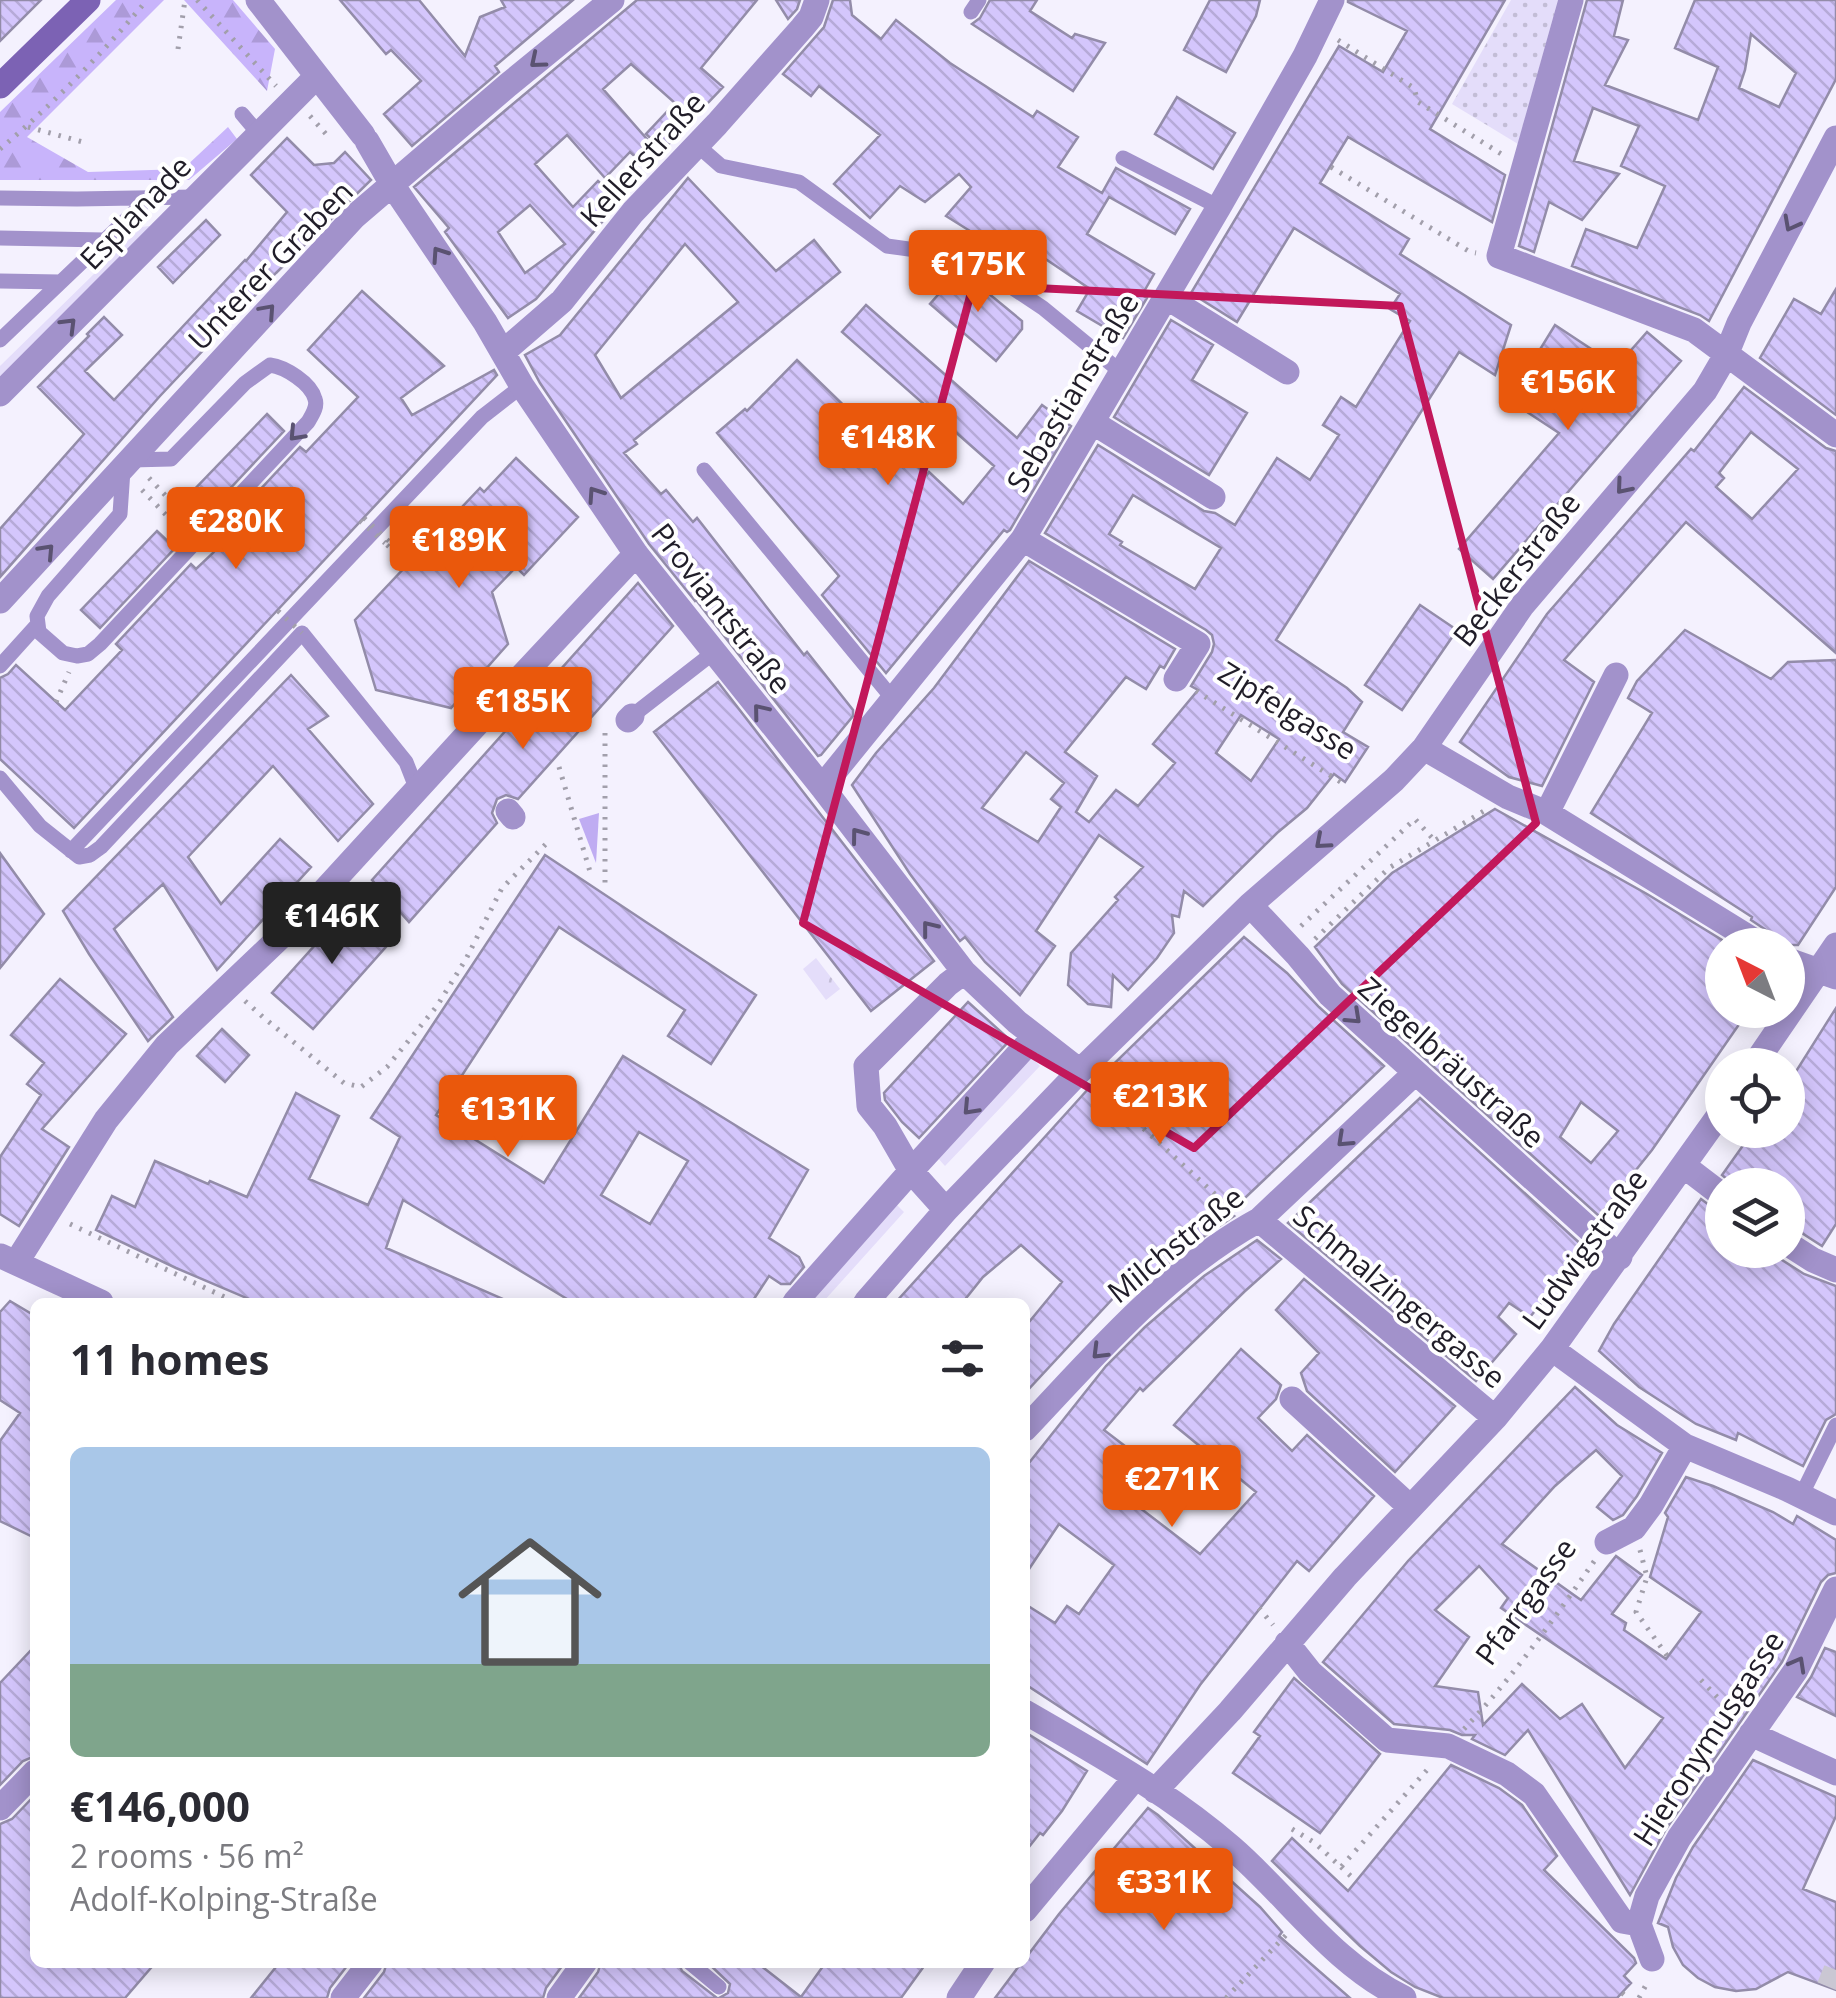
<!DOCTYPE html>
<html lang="en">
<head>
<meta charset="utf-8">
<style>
  :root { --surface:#fff; --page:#f2f2f3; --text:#2b2b33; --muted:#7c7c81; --accent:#ea580c }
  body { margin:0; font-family:"Open Sans",sans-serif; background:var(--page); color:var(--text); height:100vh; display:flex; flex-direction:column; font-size:38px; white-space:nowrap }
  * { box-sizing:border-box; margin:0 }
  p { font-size:32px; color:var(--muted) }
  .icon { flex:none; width:55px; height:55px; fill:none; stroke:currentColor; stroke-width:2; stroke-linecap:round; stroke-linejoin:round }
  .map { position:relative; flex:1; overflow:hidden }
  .side { position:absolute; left:30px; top:1298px; width:1000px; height:670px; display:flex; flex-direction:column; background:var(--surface); border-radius:15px; box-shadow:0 5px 25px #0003 }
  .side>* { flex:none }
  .needle { width:65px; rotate:318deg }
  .controls { position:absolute; left:1705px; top:928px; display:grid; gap:20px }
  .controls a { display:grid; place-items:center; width:100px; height:100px; border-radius:50%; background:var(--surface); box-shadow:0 5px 25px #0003; font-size:50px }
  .price { position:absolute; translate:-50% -85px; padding:0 22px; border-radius:10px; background:var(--accent); color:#fff; font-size:32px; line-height:65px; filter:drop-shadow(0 2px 5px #0008) }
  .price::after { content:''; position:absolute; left:50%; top:60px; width:30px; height:22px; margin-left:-15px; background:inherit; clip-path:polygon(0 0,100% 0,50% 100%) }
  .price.selected { background:#222; color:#fff }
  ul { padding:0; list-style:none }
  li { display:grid; align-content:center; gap:20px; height:530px; padding:0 40px }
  li span { display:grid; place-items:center; height:310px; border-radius:15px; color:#555 }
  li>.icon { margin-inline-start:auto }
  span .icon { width:180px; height:180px; fill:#fffc; stroke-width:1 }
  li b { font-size:42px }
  h2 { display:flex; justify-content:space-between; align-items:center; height:120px; padding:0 40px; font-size:42px }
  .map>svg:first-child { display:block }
  .grass { fill:#e4ddfa }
  .forest { fill:url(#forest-firs) }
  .park { fill:url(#park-crowns) }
  .garden { fill:url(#garden-dots) }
  .water { fill:#bfacf2 }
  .building { fill:url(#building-back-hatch); stroke:#938ca9; stroke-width:2.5; fill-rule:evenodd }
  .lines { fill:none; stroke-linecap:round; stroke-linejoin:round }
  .street-tunnel { stroke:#cac7d3; stroke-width:25; stroke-dasharray:25 12; stroke-linecap:butt }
  .path { stroke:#a29fab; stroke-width:5; stroke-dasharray:2.5 8; stroke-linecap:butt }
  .lane { stroke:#a292cb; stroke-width:15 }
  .street { stroke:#a292cb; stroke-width:25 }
  .secondary { stroke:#7c62b4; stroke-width:25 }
  .path-bridge { stroke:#a29fab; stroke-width:5; stroke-dasharray:2.5 8; stroke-linecap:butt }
  .oneway { stroke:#5a5271 }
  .marked { fill:none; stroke:#c2185b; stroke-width:8; stroke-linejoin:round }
  .labels { text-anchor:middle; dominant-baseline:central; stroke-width:8; stroke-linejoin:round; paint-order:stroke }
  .street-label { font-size:30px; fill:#201d28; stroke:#fff }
</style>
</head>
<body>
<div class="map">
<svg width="1836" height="1998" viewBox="0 0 1836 1998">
  <defs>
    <pattern id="forest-firs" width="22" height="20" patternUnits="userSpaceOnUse" patternTransform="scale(2.5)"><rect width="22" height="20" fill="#c8b4fb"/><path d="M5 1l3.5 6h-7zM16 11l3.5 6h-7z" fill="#ac9ad7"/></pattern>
    <pattern id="park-crowns" width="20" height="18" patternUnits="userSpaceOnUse" patternTransform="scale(2.5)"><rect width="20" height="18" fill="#e4ddfa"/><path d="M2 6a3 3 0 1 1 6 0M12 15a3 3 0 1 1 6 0" fill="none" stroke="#c3bdd6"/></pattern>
    <pattern id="garden-dots" width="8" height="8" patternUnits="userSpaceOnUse" patternTransform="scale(2.5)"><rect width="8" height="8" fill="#e4ddfa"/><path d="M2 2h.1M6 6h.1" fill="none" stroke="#c3bdd6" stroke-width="1.8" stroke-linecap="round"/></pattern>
    <pattern id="building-back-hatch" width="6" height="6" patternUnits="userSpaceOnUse" patternTransform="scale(2.5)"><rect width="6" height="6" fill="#d4c6fc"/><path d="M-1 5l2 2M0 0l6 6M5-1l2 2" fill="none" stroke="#b6aad8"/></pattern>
  </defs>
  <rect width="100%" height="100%" fill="#f4f1fe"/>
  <!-- grass -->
  <path class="grass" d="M149,226L151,228L0,379V366L142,227Z
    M1031,1057L1040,1066L945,1166L936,1156Z
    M895,1203L904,1212L823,1302H806Z"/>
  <!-- forest -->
  <path class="forest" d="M116,0H164L27,137L88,172L183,169L228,127L237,139L189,180H0V112Z
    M184,0H233L275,49L267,91Z"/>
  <!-- park -->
  <path class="park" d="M816,958L840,989L826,1000L803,969Z"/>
  <!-- garden -->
  <path class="garden" d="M1511,0H1558L1518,144L1452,104Z"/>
  <!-- water -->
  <path class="water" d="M599,813L596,863L579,819Z"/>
  <!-- building -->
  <path class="building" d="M0,0H41L0,41Z
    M340,0H419L465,56L480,17L505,7L501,0H573L495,66L499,72L412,146L384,114L421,81L391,50L386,54Z
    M637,0H757L701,68L723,87L663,150L646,134L675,103L631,64L603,89L653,146L639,160L630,152L605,178L567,135L535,164L573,207L598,181L620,201L536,299L508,318L445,232L449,228L414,187ZM530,205L565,244L525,273L498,232Z
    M776,0H800L797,9L788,19Z
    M833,0H850L852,15L881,39L896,20L950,63L1033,117L1037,111L1078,137L1058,167L1102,193L1116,168L1190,209L1175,234L1109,197L1087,234L1154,274L1142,295L1147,298L1123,338L1077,311L1090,289L1044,258L1034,273L1022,265L1015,275L977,251L986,241L946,216L971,187L959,174L925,202L900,186L870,218L834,184L880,135L819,86L811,96L783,74L824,27Z
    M990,0H1037L1030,11L1072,38L1075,34L1105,43L1073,91L972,24L980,18Z
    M1210,0H1260L1256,16L1226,72L1184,50Z
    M1348,0H1505L1430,129L1505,175L1492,222L1348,137L1320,183L1409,239L1400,254L1511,325L1495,375L1459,352L1276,640L1347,688L1362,702L1343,732L1368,747L1345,782L1334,774L1307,808L1277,833L1203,906L1184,891L1179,917L1172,915L1174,933L1157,958L1128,990L1113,975L1111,1007L1088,1004L1068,985L1071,953L1118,900L1115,897L1143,867L1099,835L1036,931L1055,946L1020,995L985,962L965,937L960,941L910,874L852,785L876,753L934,688L1029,561L1175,649L1164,668L1160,666L1146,689L1126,677L1065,752L1097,776L1076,812L1089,822L1116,790L1138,806L1175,763L1153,744L1198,690L1191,686L1212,652L1214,644L1212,635L1206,630L1045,533L1098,445L1204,511L1215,513L1235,525L1277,458L1310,480L1339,435L1323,425L1341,397L1356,407L1410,321L1390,309L1400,294L1294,228L1237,322L1191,293L1339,46L1383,72L1407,31L1348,2ZM1133,495L1221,548L1195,589L1120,545L1122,542L1109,534ZM1241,715L1279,739L1251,781L1216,753ZM1026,752L1064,783L1051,799L1061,807L1038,842L982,808Z
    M1587,0H1623L1614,36L1628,40L1605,85L1698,120L1718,67L1675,48L1695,0H1836V79L1709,321L1700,315L1572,266L1586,229L1637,248L1665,186L1621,166L1639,126L1593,108L1574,161L1619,174L1582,220L1549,202L1534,252L1519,246ZM1751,34L1796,73L1779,107L1739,88L1745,70Z
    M1177,97L1235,133L1213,169L1155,134Z
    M287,138L314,165L334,163L345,152L371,180L276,273L160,396L0,577V529L84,434L38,387L89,336L87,334L104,317L122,335L85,371L114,400L245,260L246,261L287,212L251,175Z
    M688,178L776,271L814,240L840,272L634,440L637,444L624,453L661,494L666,490L693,522L697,518L804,655L807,652L853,710V716L821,755L818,756L696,600L695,601L649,544L540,383L525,355L560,335ZM685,244L738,302L621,398L595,355Z
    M206,220L220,235L173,283L158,267Z
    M960,270L1022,321V329L996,361L930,304Z
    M1836,289V415L1760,358L1794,299L1821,314Z
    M362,291L444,366L401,398L412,415L494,370L497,375L74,828L0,759V678L8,674L16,665L65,710L122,650L116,644L191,564L196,569L213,553L231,532L225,527L300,447L306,452L358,397L308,350Z
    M866,305L1017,438L1042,405L1071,426L1010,530L1007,532L1004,530L886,673L822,595L839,576L717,433L745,409L747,411L797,360L868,429L874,424L927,475L929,472L963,504L994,466L842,332Z
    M1171,320L1213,345L1192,380L1247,413L1209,475L1114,417Z
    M1555,325L1617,366L1647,332L1681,361L1493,579L1459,549L1559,433L1518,406L1539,351Z
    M1744,387L1826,448L1836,451V653L1686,522L1564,660L1594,682L1542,786L1509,777L1460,742L1547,614L1691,449L1694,451ZM1751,432L1798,469L1752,519L1716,487L1724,478L1719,473Z
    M267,414L284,431L209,511L190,494Z
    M516,458L578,517L524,575L516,567L492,592L508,644L451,708L376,690L355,620L480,488L484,492Z
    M157,531L175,548L100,628L81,610Z
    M638,583L673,626L518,799L506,795L497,799L492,813L497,823L409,922L372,880Z
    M1420,605L1457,630L1402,710L1365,685Z
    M1685,630L1771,679L1788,662L1836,660V887L1798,945H1777L1775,936L1751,920L1752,917L1591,813L1652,713L1628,698L1637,681Z
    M291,675L328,716L308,729L373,804L338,841L273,766L188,857L221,904L280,839L311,867L217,970L163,884L114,929L173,1017L148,1041L89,954L63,911Z
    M718,682L934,961L871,1011L654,732Z
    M1495,809L1647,894L1722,940V1010H1749L1652,1150L1599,1216L1342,984L1315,947L1392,873ZM1581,1102L1618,1131L1591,1163L1560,1137Z
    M0,853L44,914L0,968Z
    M545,855L756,995L711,1064L668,1036L685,1010L559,927L436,1115L544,1183L623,1056L808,1170L769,1238L799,1257L804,1267L790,1284H781L769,1276L752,1302H572L403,1200L386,1248L510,1302H256L176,1268L96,1230L112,1196L135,1207L155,1161L208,1184L210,1181L247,1197L296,1093L339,1116L309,1179L368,1205L400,1137L371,1118ZM639,1132L688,1161L650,1224L601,1195Z
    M352,904L392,940L313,1029L272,993Z
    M1244,937L1287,973L1319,1007L1384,1066L1229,1213L1234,1216L1184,1250L1140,1288L1131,1279L1025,1393V1327L1062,1282L1021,1245L983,1277L963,1302H896L1089,1088Z
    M60,979L126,1034L42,1129L69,1147L19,1226L0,1214V1157L41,1095L27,1084L44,1063L11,1035Z
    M968,1002L1010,1040L919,1138L902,1122L885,1100L884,1093Z
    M1836,1008V1224L1822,1246L1797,1230L1788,1228V1185H1734L1722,1175L1754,1130H1788V1084Z
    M222,1029L249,1055L225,1082L197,1056Z
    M1420,1098L1585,1248L1530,1317L1509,1303L1498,1317L1516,1334L1476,1381L1288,1223Z
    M1701,1199L1713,1208L1722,1211V1250H1773L1779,1258L1804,1274L1836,1286V1414L1826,1420L1803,1466L1738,1433L1736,1440L1696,1424L1639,1387L1599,1351L1614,1324Z
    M1257,1240L1281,1259L1244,1292L1143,1391L1140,1388L1104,1430L1138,1456L1114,1488L1200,1554L1256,1492L1174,1425L1241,1349L1281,1385L1276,1399L1258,1418L1292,1451L1307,1435L1374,1496L1309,1571L1297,1561L1200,1685L1147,1764L1025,1684V1604L1055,1623L1067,1606L1079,1614L1114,1565L1059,1524L1025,1575V1468L1106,1366L1145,1327L1204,1276Z
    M1304,1279L1455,1406L1395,1472L1307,1391L1301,1373L1319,1353L1276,1310Z
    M10,1301L35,1316V1538L0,1521V1441L20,1413L0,1400V1312Z
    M1575,1387L1617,1425L1662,1453L1637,1496L1623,1515L1613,1520L1597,1507L1622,1476L1596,1450L1555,1486L1502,1544L1581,1600L1616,1556L1642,1575L1612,1614L1626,1623L1624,1630L1666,1659L1701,1612L1650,1577L1668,1517L1665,1513L1686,1477L1713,1486L1773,1512L1793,1524L1797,1516L1836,1540V1573L1828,1575L1821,1582L1782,1662L1666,1829L1630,1895L1528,1730L1505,1755L1472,1739L1475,1735H1462L1450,1730L1394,1724L1323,1662L1408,1561ZM1479,1566L1508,1598L1501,1608L1663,1718L1625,1768L1582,1704L1560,1719L1522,1684L1483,1725L1478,1692L1435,1686L1469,1637L1435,1610Z
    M35,1646V1756L23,1761L0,1785V1683Z
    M1825,1648L1836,1652V1716L1797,1697L1811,1677Z
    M1294,1678L1380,1754L1320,1833L1233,1773L1260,1736L1254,1732Z
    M1025,1732L1087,1771L1062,1811L1043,1835L1040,1833L1025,1852Z
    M1753,1760L1836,1797V1816L1803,1889L1836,1902V1990L1788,1972L1756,1989L1736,1991L1715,1987L1698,1978L1683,1965L1673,1947L1668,1927L1658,1923L1676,1878L1693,1847Z
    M1451,1765L1499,1788L1522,1805L1557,1856L1544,1870L1634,1958L1636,1963L1624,1976L1631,1983L1617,1998H1443L1415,1987L1391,1972L1360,1946L1272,1861L1292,1838L1348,1891Z
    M35,1795V1962H156L125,1998H0V1824L12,1819Z
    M1148,1808L1158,1815L1260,1907L1282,1932L1279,1936L1350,1998H995L1022,1962H1025V1959L1059,1914Z
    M280,1962H350L330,1988L327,1998H251Z
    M387,1962H565L546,1988L543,1998H364L384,1972Z
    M601,1962H678L682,1971L717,1998H579L598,1972Z
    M707,1962H756L801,1997L826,1962H927L901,1998H719L728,1993L730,1984Z"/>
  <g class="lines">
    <!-- street-tunnel -->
    <path class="street-tunnel" d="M1829,1987L1836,1970"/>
    <!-- path -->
    <path class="path" d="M197,0L276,86
      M1338,40L1414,88L1418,102L1503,155
      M178,49L185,0
      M310,116L326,134
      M28,127L83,142
      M0,149C53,104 103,53 147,0
      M1331,167L1470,252L1476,253
      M149,478L180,511L187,523
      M142,490L171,520L181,527
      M387,545L402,559L410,561
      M1196,691L1347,786
      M56,702L69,672
      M605,733V885
      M559,767L591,875
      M1301,926L1415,819L1434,840
      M1315,939L1389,868L1484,811
      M245,1001L264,1018L344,1083L361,1087L387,1067L437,1006L466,959L502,888L547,843
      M1097,1086L1229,1207
      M70,1224L235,1302
      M1640,1550L1647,1577L1636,1612L1668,1657
      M1259,1608L1273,1625
      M1701,1680L1718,1698
      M1464,1729C1513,1677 1554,1619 1595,1560
      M1292,1829L1315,1843L1341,1867L1427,1770
      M1341,1867L1356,1881
      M1622,1993L1628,1998
      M1226,1998L1286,1935
      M1639,1998L1647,1983"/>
    <!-- lane -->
    <path class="lane" d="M971,12L979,0
      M242,114L258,133
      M697,145L721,166L799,182L887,246L966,257L1043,308L1121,372
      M1123,158L1219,207
      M0,198L77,199L194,197
      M0,238L104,240
      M0,281L60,282
      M0,340L149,198
      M123,470L120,514L48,596L37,616L39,632L63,653L77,656L88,654L100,644L308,422C312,415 318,407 315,399C311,383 285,367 270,365L245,383L171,459L131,460
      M704,470L893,699
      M0,666L37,625
      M632,716L713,653
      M0,778L40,826L79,857L90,855L101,847L302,633L406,762L417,790
      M71,851L482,417L522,386
      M1801,1496L1836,1425
      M689,1962L719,1987"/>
    <!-- street -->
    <path class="street" d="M258,0L363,135
      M1571,0L1499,256L1694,330L1836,435
      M367,141L393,186L485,322L522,386L636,554L822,787L964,972L1017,1022L1080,1071
      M1166,297L1287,372
      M503,352L562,301L633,212L717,124L802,28L811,17L817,0
      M0,394L317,76
      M1092,422L1213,497
      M1023,539L1198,644L1176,679
      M0,601L354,217L508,85L612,0
      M628,720L632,716
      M1424,748L1508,797L1547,813L1761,945
      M822,787L1023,539L1219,207L1305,56L1332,0
      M508,811L513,817
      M1547,813L1616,675
      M1250,905L1298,956L1330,995L1620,1257
      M1788,960L1836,977
      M1754,1065L1836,945
      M1684,1166L1722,1195
      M946,1210L911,1171L885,1126L869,1106L866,1066L948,984L964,972
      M1259,1220L1495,1418
      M1788,1244L1813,1260L1836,1270
      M1,1256L101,1302
      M16,1263L106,1120L167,1045L292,926L475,726L636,554
      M795,1302L911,1171L1035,1036
      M866,1302L946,1210L1080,1071L1250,905L1394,780L1424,748L1522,606L1705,391L1726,355L1739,323L1836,138
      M1552,1349L1685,1446L1787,1489L1836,1513
      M1292,1399L1410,1507
      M1025,1429C1096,1354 1167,1270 1259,1220L1415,1073
      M1607,1542L1634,1528L1651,1505L1685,1446
      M1287,1643L1310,1672L1387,1740L1448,1746L1507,1774L1534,1794L1622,1921L1639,1924
      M1025,1712C1096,1753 1169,1793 1231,1847C1289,1897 1332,1963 1404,1998
      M1751,1734L1836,1773
      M1155,1791L1230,1711L1345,1577L1495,1418L1552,1349L1722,1111
      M0,1808L35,1772
      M1025,1910L1135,1778
      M1639,1924L1647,1896L1679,1838L1796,1670L1836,1589
      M1639,1924L1652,1959
      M343,1998L371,1962
      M559,1998L585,1962
      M959,1998L983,1962"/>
    <!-- secondary -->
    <path class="secondary" d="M0,86L88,0"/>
    <!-- path-bridge -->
    <path class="path-bridge" d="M364,518L410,561
      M360,521L385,543
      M278,611L302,633"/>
  </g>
  <!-- one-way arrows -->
  <defs><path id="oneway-chevron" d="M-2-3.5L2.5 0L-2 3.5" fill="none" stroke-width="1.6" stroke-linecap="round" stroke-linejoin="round" transform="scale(2.5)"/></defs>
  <g class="oneway">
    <use href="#oneway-chevron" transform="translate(537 61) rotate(140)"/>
    <use href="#oneway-chevron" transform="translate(1791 224) rotate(118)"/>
    <use href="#oneway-chevron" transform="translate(439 254) rotate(-124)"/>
    <use href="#oneway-chevron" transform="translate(268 311) rotate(-48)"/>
    <use href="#oneway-chevron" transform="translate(69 325) rotate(-45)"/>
    <use href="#oneway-chevron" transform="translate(296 434) rotate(133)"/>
    <use href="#oneway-chevron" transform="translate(1623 487) rotate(130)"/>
    <use href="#oneway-chevron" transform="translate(595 494) rotate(-124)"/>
    <use href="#oneway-chevron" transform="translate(47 551) rotate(-47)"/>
    <use href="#oneway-chevron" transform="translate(760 711) rotate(-129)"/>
    <use href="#oneway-chevron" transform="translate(858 835) rotate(-127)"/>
    <use href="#oneway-chevron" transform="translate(1322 842) rotate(139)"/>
    <use href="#oneway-chevron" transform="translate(929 928) rotate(-128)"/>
    <use href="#oneway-chevron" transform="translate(1354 1017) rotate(43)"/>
    <use href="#oneway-chevron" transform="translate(970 1108) rotate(133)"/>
    <use href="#oneway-chevron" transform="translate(1344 1140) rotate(137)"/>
    <use href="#oneway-chevron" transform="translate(1099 1352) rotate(135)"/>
    <use href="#oneway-chevron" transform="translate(1798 1664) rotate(-61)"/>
  </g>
  <!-- marked area -->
  <path class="marked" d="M973,285L1400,306L1536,823L1194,1148L803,923Z"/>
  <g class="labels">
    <!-- street labels -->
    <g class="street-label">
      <text transform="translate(642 159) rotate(-48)">Kellerstraße</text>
      <text transform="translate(135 212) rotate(-46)">Esplanade</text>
      <text transform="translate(270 265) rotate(-46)">Unterer Graben</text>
      <text transform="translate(1072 392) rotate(-59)">Sebastianstraße</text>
      <text transform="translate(1516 569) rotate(-52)">Beckerstraße</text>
      <text transform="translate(722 608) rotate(52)">Proviantstraße</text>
      <text transform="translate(1288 710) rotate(32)">Zipfelgasse</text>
      <text transform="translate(1452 1062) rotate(42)">Ziegelbräustraße</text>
      <text transform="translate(1175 1244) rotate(-39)">Milchstraße</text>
      <text transform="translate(1584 1249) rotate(-54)">Ludwigstraße</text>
      <text transform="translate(1400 1296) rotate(40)">Schmalzingergasse</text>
      <text transform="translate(1525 1601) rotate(-54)">Pfarrgasse</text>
      <text transform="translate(1708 1738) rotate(-57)">Hieronymusgasse</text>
    </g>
  </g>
</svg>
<div class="controls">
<a><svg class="needle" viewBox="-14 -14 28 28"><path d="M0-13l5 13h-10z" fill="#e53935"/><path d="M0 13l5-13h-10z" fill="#7c7c81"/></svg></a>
<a><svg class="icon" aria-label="locate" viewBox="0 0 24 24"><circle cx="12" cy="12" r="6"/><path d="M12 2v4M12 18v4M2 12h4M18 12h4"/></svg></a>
<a><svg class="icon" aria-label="layers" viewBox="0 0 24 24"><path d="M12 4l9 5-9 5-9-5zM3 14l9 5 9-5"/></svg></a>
</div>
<b class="price" style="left:978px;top:315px">€175K</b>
<b class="price" style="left:1568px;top:433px">€156K</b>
<b class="price" style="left:888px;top:488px">€148K</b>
<b class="price" style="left:236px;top:572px">€280K</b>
<b class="price" style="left:459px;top:591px">€189K</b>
<b class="price" style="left:523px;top:752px">€185K</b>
<b class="price selected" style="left:332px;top:967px">€146K</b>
<b class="price" style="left:1160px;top:1147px">€213K</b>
<b class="price" style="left:508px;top:1160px">€131K</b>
<b class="price" style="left:1172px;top:1530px">€271K</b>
<b class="price" style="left:1164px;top:1933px">€331K</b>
<section class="side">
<h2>11 homes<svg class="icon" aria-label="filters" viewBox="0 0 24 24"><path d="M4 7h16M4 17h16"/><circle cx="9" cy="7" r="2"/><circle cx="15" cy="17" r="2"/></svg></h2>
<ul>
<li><span style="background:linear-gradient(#a9c7e8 70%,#7fa58c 0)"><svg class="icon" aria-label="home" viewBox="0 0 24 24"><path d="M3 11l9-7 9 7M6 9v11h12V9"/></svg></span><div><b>€146,000</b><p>2 rooms · 56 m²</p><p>Adolf-Kolping-Straße</p></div></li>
</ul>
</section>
</div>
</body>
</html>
